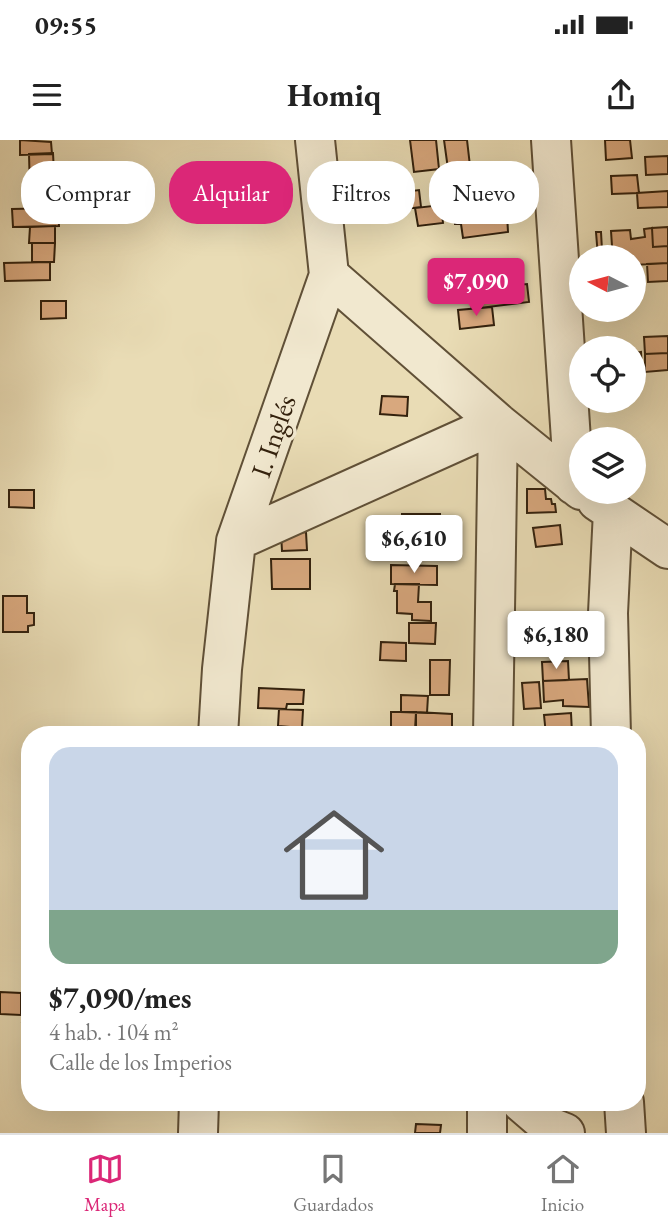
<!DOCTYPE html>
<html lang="es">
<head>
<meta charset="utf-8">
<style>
  :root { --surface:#fff; --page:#f6f6f6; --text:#222; --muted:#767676; --line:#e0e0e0; --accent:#db2777 }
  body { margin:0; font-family:"EB Garamond",serif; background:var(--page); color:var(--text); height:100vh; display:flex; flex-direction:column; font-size:26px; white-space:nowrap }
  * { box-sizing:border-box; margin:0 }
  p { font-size:23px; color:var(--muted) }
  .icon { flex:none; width:38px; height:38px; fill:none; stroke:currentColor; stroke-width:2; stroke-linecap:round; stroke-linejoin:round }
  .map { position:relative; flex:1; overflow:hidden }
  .side { position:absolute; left:21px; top:586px; width:625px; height:385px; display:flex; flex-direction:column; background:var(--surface); border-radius:28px; box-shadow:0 7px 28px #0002 }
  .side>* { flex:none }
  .top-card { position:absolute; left:21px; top:21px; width:626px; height:63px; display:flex; gap:14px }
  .needle { width:46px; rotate:276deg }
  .buttons { position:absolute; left:569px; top:105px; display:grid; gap:14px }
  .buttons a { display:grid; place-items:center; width:77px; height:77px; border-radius:50%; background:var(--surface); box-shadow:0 7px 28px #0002; font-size:35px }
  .price { position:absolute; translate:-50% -60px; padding:0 16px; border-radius:7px; background:#fff; color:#222; font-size:23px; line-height:46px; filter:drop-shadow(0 2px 4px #0008) }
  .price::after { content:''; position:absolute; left:50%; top:42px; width:21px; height:16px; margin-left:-10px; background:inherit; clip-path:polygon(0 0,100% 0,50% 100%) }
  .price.selected { background:var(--accent); color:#fff }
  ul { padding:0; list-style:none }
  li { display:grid; align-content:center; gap:14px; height:371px; padding:0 28px }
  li+li { border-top:2px solid var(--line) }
  li span { display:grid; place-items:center; height:217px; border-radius:21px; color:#555 }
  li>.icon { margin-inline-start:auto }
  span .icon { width:126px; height:126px; fill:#fffc; stroke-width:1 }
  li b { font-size:30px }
  .chip { padding:0 24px; border-radius:28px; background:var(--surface); box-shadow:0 7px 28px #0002; font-size:24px; line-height:63px }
  .chip.selected { background:var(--accent); color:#fff }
  .status { display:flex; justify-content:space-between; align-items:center; height:49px; padding:0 35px; background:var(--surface); direction:ltr }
  .status svg { height:19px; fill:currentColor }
  header { display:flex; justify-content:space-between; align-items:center; height:91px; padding:0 28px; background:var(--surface); font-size:32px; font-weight:700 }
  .tab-bar { display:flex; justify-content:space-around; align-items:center; height:98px; border-top:2px solid var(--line); background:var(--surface); font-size:19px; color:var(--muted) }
  .tab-bar a { display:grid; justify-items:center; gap:4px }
  .tab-bar .selected { color:var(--accent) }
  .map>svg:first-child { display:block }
  .building { fill:#d8a87e; stroke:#33210d; stroke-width:2 }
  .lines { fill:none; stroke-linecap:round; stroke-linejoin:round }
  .minor-casing { stroke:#605037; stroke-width:42 }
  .minor { stroke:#f1e8cf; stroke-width:38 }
  .labels { text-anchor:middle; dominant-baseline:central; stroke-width:7; stroke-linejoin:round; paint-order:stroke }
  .street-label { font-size:28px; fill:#33210d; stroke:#f1e8cf }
</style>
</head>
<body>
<div class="status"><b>09:55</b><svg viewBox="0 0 49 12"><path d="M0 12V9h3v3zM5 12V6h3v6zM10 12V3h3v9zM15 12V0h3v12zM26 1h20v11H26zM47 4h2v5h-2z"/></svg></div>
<header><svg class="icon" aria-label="menu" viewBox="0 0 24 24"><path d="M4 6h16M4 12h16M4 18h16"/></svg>Homiq<svg class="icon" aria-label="share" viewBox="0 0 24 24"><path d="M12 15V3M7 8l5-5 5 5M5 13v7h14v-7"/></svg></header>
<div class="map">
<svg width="668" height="993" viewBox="0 0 668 993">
  <rect width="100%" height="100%" fill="#e9dcb5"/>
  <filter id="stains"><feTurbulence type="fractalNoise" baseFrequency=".00286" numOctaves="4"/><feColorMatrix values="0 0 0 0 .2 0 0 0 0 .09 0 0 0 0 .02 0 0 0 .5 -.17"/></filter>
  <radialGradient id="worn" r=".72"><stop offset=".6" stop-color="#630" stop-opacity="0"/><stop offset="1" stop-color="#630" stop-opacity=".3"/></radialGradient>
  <!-- building -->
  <path class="building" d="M20,0L51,2L52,14L20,15Z
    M410,0H436L439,29L414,32Z
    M444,0H467L470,26L448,29Z
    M605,0H630L632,18L606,20Z
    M53,13L54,33L42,34L43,44H39V51L30,52L29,14Z
    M668,16V34L646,35L645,17Z
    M490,24L491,34L487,35L489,54H485V61L449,65L446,29Z
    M62,33V48L39,51V44H43L42,34Z
    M277,34L279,53L246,55L245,37Z
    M637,35L639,53L612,54L611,36Z
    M537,37L538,53L512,55L510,40Z
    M419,50L421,67L398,70L396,53Z
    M668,51V67L638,68L637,53Z
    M522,60L523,74L509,75L508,61Z
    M485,61V63L499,62L500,75L507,74L508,92L463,98L461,84H455L454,65Z
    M441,65L443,83L418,86L415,68Z
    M58,68L59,86L13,87L12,69Z
    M55,86V103H29L30,87Z
    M668,87V106L653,107L652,88Z
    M652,88L653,107L668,106V123L634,125V117H598L596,92H601L602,110L614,109L612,106L611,91L630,90L631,99L645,97L644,89Z
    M32,103H55L54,122H32Z
    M50,122V140L5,141L4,123Z
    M668,123V141L648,142L647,124Z
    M515,130L517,145L527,144L529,162L472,169L467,136Z
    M41,161H66V178L41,179Z
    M492,167L494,185L460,189L458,170Z
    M668,196V213L645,214L644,197Z
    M641,212L642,232L634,233V213Z
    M668,213V230L645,232V214Z
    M382,256L408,257L407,276L380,274Z
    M527,349H545L546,359H551L552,364H555L556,372L527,373Z
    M9,350H34V368L9,367Z
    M402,374H440V393H402Z
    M560,385L562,404L536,407L533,388Z
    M306,392L307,410L282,411L281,393Z
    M271,419H310V449H272Z
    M391,425L437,426V445L391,444Z
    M395,444H419L418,462H431V481L412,480V474L397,473V451H394Z
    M3,456H27V473H34V485L28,486V492H3Z
    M517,478L542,479L541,512L524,511L525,490H518Z
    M409,483H436L435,504L409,503Z
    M574,493V511L550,514L549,494Z
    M381,502L406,503V521L380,520Z
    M430,520H450L449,555H430Z
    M568,521L569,540L543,541L542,522Z
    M587,539L589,567L563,566V560L544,562L543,541Z
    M539,542L541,568L524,569L522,543Z
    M259,548L304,550L303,564H287L286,569L258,568Z
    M401,555L428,556L427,573L401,572Z
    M279,569L303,570L302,588L278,586Z
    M391,572H416L415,590H391Z
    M416,572L452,574V593L416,592Z
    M571,573L572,593L546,595L544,575Z
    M0,852L21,853V875L0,874Z
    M26,856H30V883L22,882L23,875H26Z
    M416,984L441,985L440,993H415Z"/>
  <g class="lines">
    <defs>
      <path id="minor" d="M551,0L574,345
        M329,135L498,283L581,350
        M597,361L668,409
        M236,401L498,283
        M218,595L222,529L236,401L329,135L315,0
        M493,595L498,283
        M611,595L608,473L613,371
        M521,962L550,987L565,993
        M624,962L626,993
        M198,993L199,962
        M487,993V962"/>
    </defs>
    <!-- minor casing -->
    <use href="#minor" class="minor-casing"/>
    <!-- minor -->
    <use href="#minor" class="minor"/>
  </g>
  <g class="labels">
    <!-- street labels -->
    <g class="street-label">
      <text transform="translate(273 296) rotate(-71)">I. Inglés</text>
    </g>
  </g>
  <rect width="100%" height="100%" filter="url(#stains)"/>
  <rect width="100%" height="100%" fill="url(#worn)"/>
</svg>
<div class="buttons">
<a><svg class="needle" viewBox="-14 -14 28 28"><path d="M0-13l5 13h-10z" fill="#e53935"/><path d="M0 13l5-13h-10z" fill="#767676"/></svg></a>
<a><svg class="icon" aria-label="locate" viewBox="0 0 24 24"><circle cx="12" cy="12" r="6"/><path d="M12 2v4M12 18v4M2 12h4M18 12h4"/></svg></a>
<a><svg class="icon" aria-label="layers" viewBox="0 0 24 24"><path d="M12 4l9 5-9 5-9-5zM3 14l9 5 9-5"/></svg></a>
</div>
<b class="price selected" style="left:476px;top:178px">$7,090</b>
<b class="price" style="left:414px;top:435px">$6,610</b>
<b class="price" style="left:556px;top:531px">$6,180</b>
<div class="top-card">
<a class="chip">Comprar</a>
<a class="chip selected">Alquilar</a>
<a class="chip">Filtros</a>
<a class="chip">Nuevo</a>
</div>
<section class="side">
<ul>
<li><span style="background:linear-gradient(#c9d6e8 75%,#7fa58c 0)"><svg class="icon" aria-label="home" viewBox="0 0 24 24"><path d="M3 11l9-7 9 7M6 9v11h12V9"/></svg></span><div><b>$7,090/mes</b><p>4 hab. · 104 m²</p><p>Calle de los Imperios</p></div></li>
</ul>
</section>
</div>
<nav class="tab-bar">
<a class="selected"><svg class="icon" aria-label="map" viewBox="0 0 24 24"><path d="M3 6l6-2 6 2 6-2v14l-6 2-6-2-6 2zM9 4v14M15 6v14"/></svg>Mapa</a>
<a><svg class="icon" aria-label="saved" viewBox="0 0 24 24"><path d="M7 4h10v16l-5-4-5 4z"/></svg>Guardados</a>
<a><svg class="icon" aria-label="home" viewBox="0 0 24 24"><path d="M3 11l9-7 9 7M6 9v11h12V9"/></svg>Inicio</a>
</nav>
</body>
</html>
